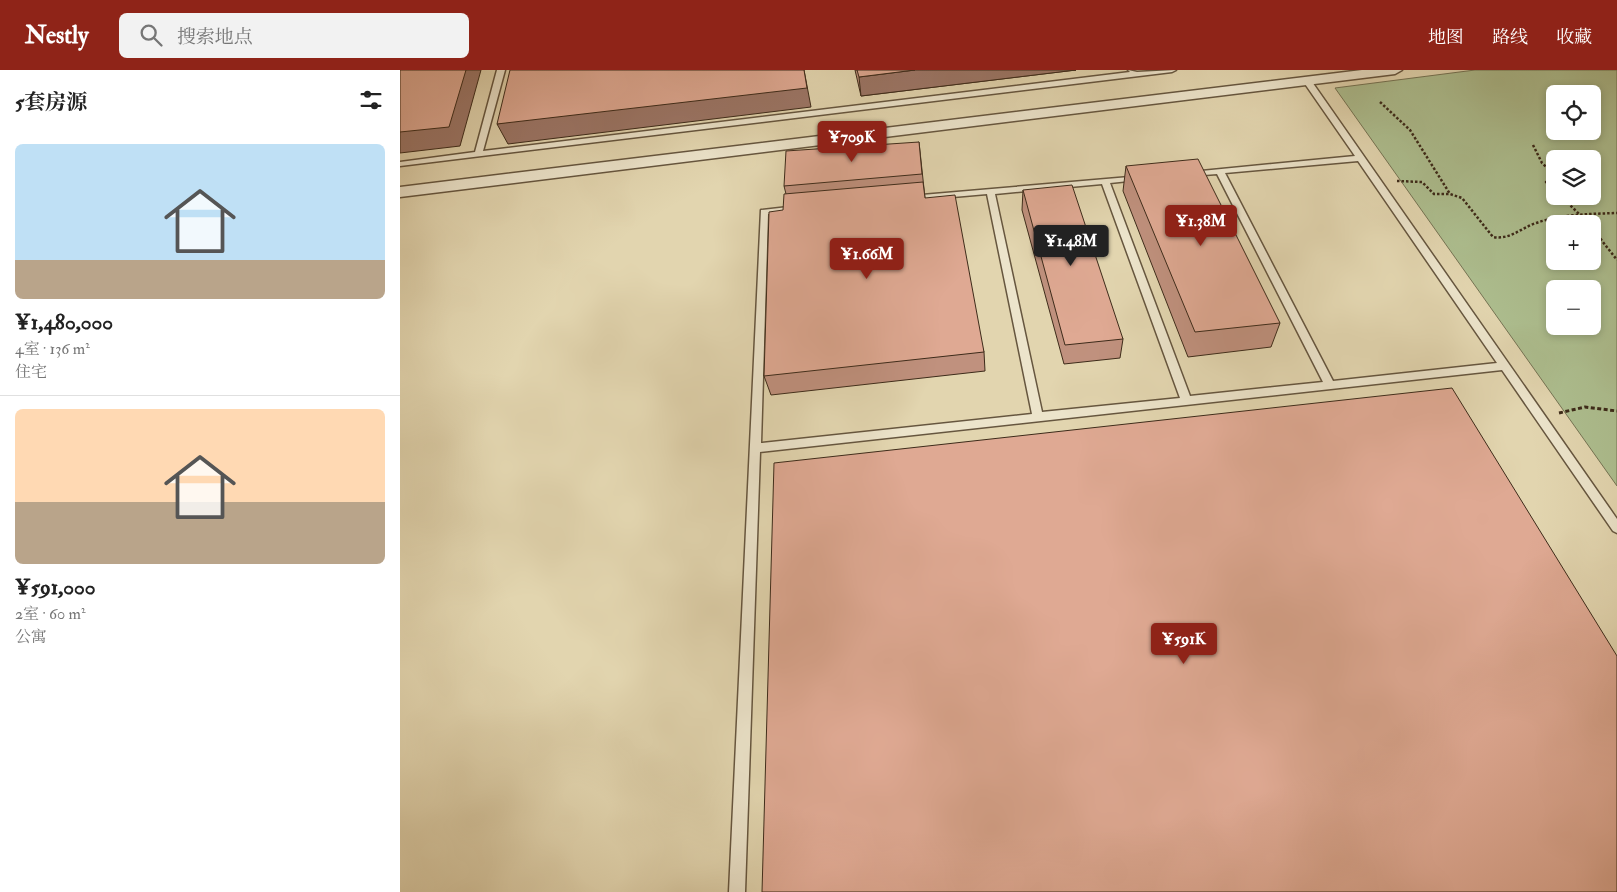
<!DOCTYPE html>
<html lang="zh">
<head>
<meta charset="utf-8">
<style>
  :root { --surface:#fff; --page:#f2f2f2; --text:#222; --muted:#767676; --line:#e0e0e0; --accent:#8f2418 }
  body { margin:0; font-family:"IM FELL Double Pica","Noto Serif SC",serif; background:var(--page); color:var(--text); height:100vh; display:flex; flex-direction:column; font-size:19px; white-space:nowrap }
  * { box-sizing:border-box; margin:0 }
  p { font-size:16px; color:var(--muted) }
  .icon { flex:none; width:28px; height:28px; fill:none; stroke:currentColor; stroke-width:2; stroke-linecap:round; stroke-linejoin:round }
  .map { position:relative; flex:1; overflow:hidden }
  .sheet { display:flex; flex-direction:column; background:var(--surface); width:400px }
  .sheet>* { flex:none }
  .buttons { position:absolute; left:1146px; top:15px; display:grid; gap:10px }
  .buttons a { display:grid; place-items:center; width:55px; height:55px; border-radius:8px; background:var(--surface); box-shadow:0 2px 8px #0003; font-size:25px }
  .price { position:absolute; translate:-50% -42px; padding:0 11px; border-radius:5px; background:var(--accent); color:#fff; font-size:16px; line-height:32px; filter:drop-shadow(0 1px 2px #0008) }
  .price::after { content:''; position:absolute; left:50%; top:30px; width:15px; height:11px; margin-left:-8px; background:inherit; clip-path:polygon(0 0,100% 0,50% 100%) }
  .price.active { background:#222; color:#fff }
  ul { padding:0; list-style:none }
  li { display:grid; align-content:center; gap:10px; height:265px; padding:0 15px }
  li+li { border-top:1px solid var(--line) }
  li span { display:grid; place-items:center; height:155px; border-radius:8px; color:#555 }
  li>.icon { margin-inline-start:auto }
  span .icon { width:90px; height:90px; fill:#fffc; stroke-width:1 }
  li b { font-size:21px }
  h2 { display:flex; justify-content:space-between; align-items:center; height:60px; padding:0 15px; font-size:21px }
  header { display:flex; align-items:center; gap:30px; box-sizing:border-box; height:70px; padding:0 25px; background:var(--accent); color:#fff }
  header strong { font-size:24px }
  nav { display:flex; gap:28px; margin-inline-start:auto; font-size:18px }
  .search { width:350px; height:45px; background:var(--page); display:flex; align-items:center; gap:12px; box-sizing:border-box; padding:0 18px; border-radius:8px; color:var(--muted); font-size:19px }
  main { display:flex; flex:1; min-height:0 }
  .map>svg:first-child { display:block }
  .green { fill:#adbe8f; stroke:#757454; fill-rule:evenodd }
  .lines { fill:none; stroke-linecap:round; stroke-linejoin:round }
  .lane-casing { stroke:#66563f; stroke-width:3 }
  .street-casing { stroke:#66563f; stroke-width:3 }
  .path-far1 { stroke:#3d2b1a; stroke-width:2.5; stroke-dasharray:2.5 2; stroke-linecap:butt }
  .path { stroke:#3d2b1a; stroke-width:3; stroke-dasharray:4 2.5; stroke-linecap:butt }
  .lane { fill:#ece4cb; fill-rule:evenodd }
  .street { fill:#ece4cb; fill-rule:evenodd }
  .wall { fill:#c0917e; stroke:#3d2b1a }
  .shaded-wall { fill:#9c7667; stroke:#3d2b1a }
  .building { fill:#dfa993; stroke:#3d2b1a }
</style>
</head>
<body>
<header>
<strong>Nestly</strong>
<div class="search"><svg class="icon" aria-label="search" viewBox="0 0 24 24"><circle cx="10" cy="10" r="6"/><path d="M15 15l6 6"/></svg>搜索地点</div>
<nav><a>地图</a><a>路线</a><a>收藏</a></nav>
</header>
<main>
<section class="sheet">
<h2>5套房源<svg class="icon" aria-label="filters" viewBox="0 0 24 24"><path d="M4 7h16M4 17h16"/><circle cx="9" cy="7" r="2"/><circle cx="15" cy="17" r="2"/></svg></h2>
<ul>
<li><span style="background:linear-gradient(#bfe0f5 75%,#b9a48a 0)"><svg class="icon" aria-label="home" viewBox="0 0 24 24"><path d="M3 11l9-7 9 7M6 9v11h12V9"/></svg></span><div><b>¥1,480,000</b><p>4室 · 136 m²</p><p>住宅</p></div></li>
<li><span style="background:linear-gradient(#ffd9b3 60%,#b9a48a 0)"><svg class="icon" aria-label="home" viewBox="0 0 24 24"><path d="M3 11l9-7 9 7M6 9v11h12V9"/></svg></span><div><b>¥591,000</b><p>2室 · 60 m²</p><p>公寓</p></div></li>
</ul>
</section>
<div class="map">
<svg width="1217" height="822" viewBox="0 0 1217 822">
  <rect width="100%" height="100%" fill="#e2d5af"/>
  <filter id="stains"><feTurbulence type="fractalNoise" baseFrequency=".004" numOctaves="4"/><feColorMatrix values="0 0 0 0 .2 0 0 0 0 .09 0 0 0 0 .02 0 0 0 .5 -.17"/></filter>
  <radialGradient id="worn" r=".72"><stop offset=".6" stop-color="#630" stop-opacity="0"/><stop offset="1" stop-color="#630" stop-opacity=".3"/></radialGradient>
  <!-- green -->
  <path class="green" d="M1075,0H1217V416L935,18ZM1155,24H1192V61H1155ZM1155,89H1192V126H1155ZM1155,154H1192V191H1155ZM1155,219H1192V256H1155Z"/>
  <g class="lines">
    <defs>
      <path id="lane" d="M97,0H105L83,81L730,2L728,0L737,2L776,0L772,2L0,96V92L75,82Z
        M904,9H910L1217,449V463L1213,461L1102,300L360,382L345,822H329L361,140L397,136L401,139L397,142L368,144L361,373L632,344L587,124L507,131L506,129L510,126L741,106V110H738L710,113L790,326L923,312L817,104L791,106L787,104L791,102L955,86L903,11ZM958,91L1097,293L933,311L825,103ZM702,114L780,328L642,342L595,124Z"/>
      <path id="street" d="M962,0H1002L995,4L0,127V117Z"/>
    </defs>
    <!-- lane casing -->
    <use href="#lane" class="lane-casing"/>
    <!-- street casing -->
    <use href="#street" class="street-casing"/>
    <!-- path-far1 -->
    <path class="path-far1" d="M980,32L1010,60L1050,124
      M1133,75L1142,93L1155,105
      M997,111L1022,112L1034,124H1050L1062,128L1093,167C1110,170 1121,158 1136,153C1162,144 1190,144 1217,143
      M1155,113L1146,112L1155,120
      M1161,126L1189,154
      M1192,158L1217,190"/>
    <!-- path -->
    <path class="path" d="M1159,343L1185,337L1217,341"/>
    <!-- lane -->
    <use href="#lane" class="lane"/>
    <!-- street -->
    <use href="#street" class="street"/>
  </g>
  <!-- wall -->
  <path class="wall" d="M455,0H676L461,26Z
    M519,72L525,128L584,282L585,301L371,325L364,306L386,124L384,116Z
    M726,96L880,253L871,277L788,287L723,121Z
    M623,120L723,269L720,288L664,294L622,140Z"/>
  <!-- shaded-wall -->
  <path class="shaded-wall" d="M66,0H81L60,76L0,83V62Z
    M404,0L411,37L108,74L97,54Z
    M515,0H676L461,26L459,7Z"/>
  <!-- building -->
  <path class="building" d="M0,0H66L49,57L0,62Z
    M110,0H404L407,18L97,54Z
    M457,0H515L459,7Z
    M519,72L522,104L384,116L386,81Z
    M798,89L880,253L795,262L726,96Z
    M523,112L525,128L555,125L584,282L364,306L369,142L383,140L384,124Z
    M672,115L723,269L665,275L623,120Z
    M1052,318L1217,586V822H362L374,393Z"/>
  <rect width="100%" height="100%" filter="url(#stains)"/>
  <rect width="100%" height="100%" fill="url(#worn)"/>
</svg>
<div class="buttons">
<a><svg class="icon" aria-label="locate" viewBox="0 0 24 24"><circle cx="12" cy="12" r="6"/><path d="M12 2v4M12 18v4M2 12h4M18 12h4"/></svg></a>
<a><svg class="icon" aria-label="layers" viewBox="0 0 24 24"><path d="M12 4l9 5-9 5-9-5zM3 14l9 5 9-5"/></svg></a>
<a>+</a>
<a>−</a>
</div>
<b class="price" style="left:452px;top:93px">¥709K</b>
<b class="price" style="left:801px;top:177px">¥1.38M</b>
<b class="price active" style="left:671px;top:197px">¥1.48M</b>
<b class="price" style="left:467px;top:210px">¥1.66M</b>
<b class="price" style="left:784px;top:595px">¥591K</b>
</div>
</main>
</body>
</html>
